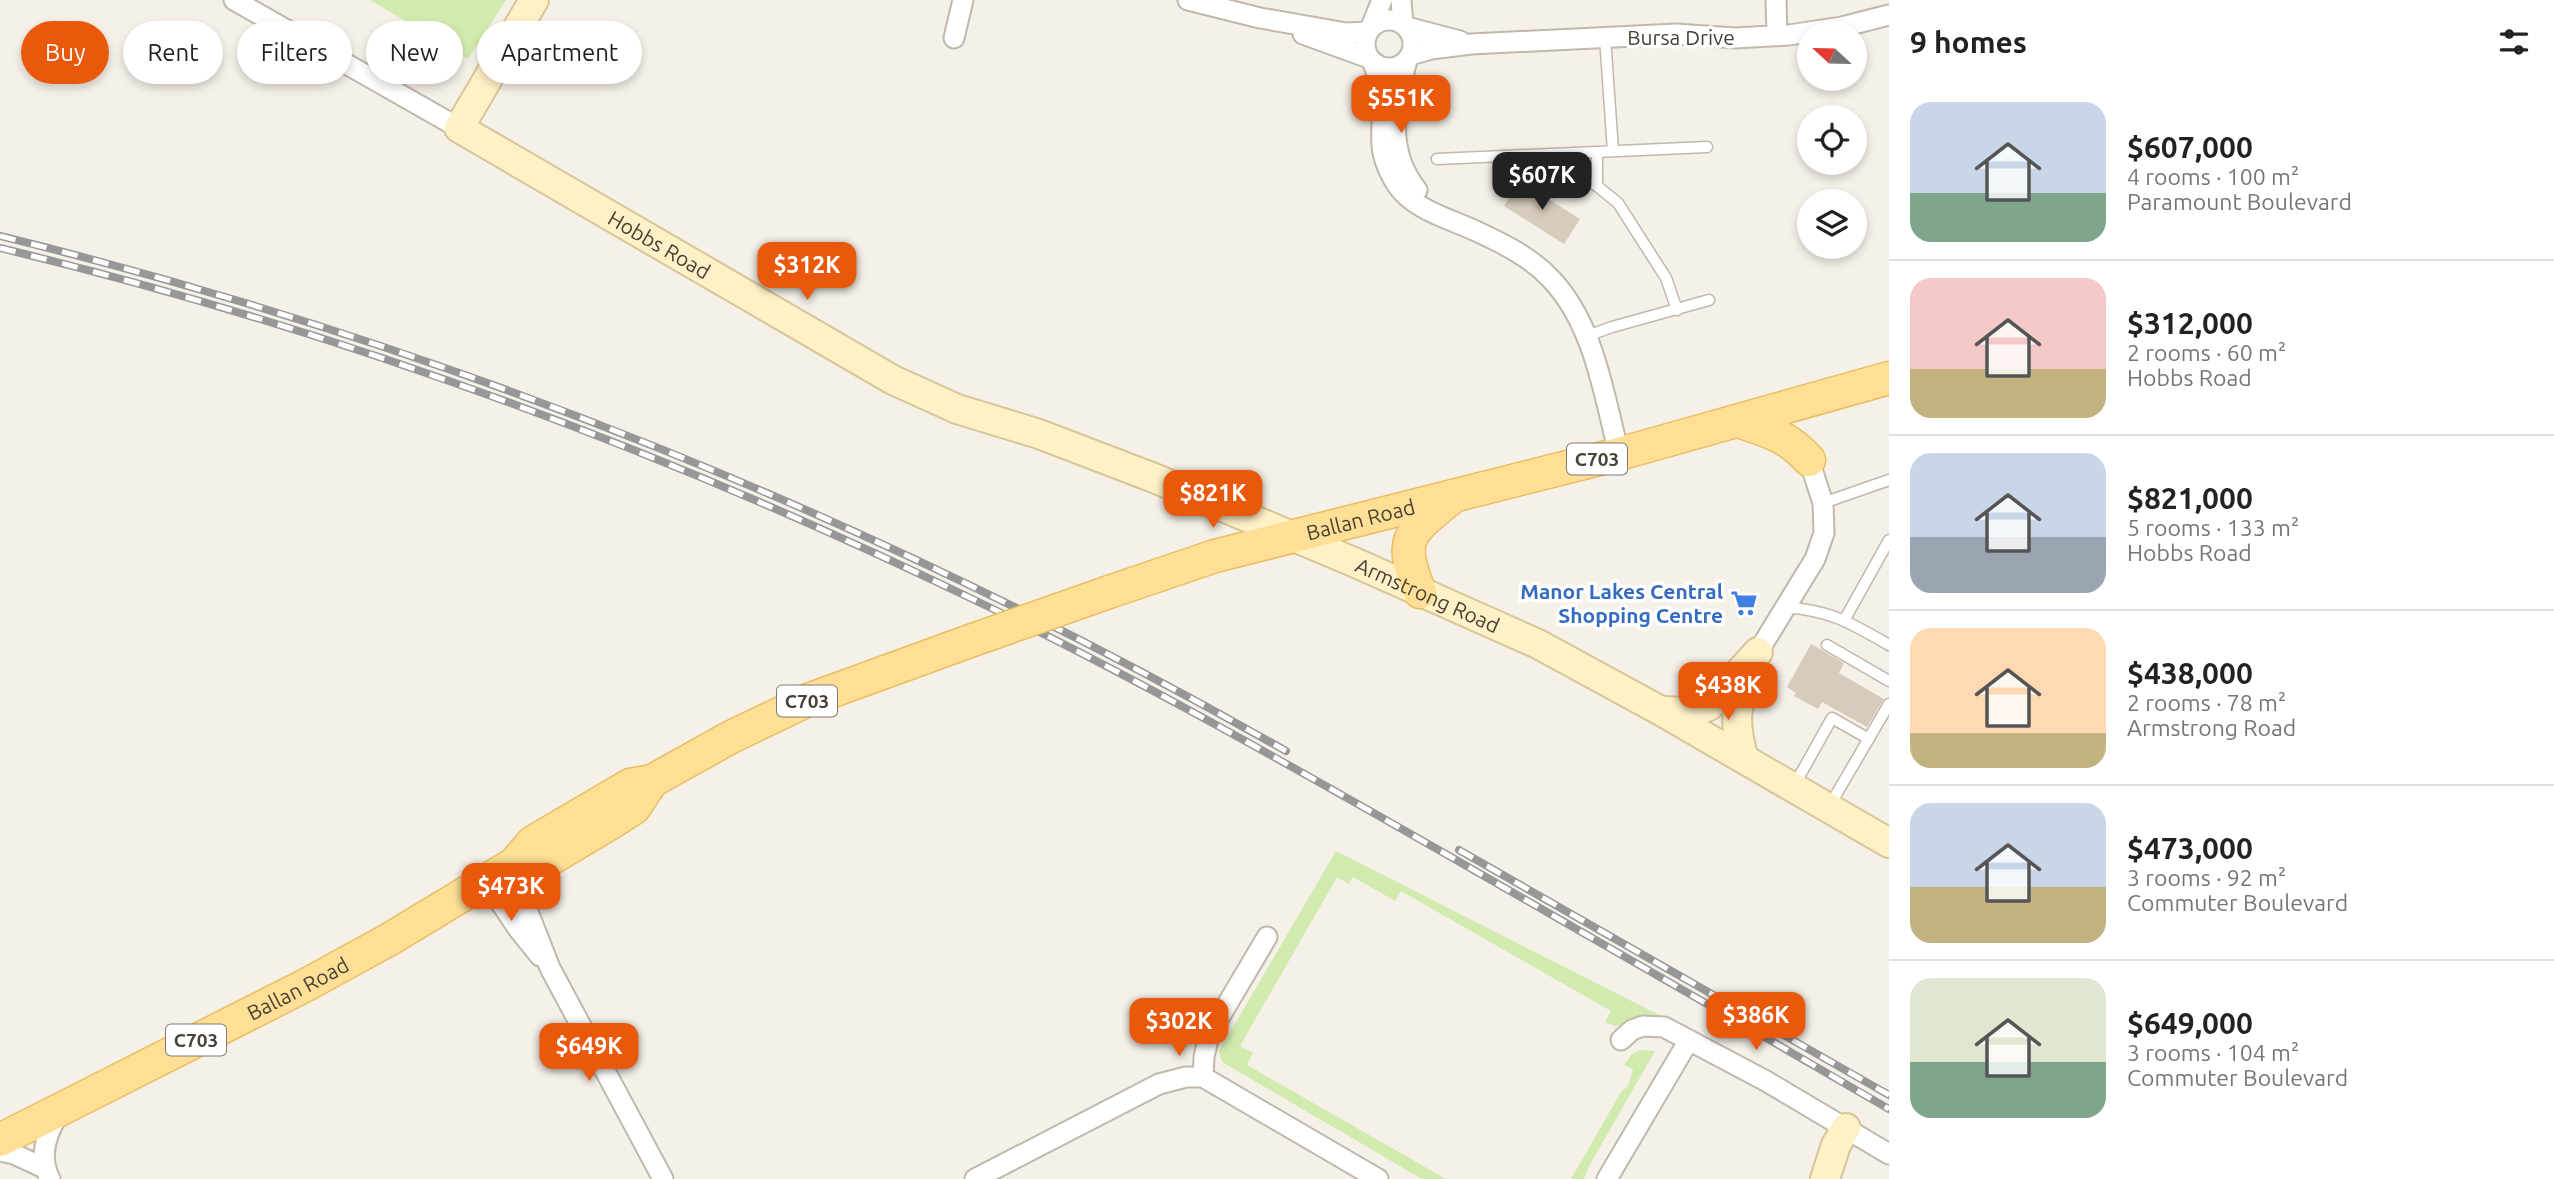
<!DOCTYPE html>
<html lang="en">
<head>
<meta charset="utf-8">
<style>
  :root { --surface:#fff; --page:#f2f2f2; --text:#222; --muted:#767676; --line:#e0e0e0; --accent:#ea580c }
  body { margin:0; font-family:Ubuntu,sans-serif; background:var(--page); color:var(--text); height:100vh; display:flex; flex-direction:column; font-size:26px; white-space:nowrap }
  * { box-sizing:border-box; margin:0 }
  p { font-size:23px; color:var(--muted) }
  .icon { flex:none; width:38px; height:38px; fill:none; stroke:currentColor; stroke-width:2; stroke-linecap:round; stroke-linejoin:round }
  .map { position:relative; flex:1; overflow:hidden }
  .details { display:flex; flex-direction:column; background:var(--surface); width:665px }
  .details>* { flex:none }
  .guide { position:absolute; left:21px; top:21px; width:665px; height:63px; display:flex; gap:14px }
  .needle { width:46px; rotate:292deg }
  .fabs { position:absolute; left:1797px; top:21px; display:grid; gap:14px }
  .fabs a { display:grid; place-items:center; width:70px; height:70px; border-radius:50%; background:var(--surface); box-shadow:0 4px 10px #0003; font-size:35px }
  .price { position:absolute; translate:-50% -60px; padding:0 16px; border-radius:14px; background:var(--accent); color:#fff; font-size:23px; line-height:46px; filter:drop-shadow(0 2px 4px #0008) }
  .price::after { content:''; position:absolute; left:50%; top:42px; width:21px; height:16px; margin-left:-10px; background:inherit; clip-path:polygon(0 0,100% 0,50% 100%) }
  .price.active { background:#222; color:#fff }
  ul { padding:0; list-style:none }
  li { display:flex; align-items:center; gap:21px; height:175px; padding:0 21px }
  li+li { border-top:2px solid var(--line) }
  li span { display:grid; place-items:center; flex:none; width:196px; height:140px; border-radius:21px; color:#555 }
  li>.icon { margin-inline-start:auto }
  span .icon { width:84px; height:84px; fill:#fffc; stroke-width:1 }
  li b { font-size:30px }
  h2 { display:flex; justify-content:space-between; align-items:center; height:84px; padding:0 21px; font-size:30px }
  .chip { padding:0 24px; border-radius:32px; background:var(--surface); box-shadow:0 4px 10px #0003; font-size:24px; line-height:63px }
  .chip.active { background:var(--accent); color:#fff }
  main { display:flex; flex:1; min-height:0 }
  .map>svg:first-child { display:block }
  .green { fill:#d1ebae }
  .building { fill:#d7ccbc }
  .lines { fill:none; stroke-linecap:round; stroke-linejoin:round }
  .lane-casing { stroke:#c1b8aa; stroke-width:13 }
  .street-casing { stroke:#c1b8aa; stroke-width:23 }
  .secondary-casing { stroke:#d7c595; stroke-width:32 }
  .primary-casing { stroke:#eabe60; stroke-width:35 }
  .lane { stroke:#fff; stroke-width:10 }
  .street { stroke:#fff; stroke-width:19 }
  .secondary { stroke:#fff1c7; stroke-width:28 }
  .primary { stroke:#ffdf96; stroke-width:32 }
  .rail-casing { stroke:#979797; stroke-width:8 }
  .rail { stroke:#fff; stroke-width:5; stroke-dasharray:16; stroke-linecap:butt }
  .primary-bridge-casing { stroke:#eabe60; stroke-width:35; stroke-linecap:butt }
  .primary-bridge { stroke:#ffdf96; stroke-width:32 }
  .labels { text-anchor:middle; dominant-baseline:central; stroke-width:7; stroke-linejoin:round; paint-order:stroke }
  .shield { fill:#fff; stroke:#7f7a72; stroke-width:2 }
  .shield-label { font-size:19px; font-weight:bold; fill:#484136 }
  .street-label { font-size:21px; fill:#484136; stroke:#fff }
  .shop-label { font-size:21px; font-weight:bold; fill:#366cbe; stroke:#fff; text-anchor:end }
</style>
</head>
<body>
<main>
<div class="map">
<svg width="1889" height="1179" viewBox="0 0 1889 1179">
  <rect width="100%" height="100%" fill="#f5f0e8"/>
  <!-- green -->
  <path class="green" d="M370,0H506L468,59Z
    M1336,851L1669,1020L1615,1026L1605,1022L1611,1011L1401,891L1395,901L1353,877L1349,884L1337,877L1240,1046L1253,1053L1247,1065L1446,1179H1422L1222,1062L1219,1051Z
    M1640,1050L1655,1051L1588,1168L1584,1179H1571L1621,1092L1628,1086L1633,1070L1624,1065L1631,1055Z"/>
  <!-- building -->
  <path class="building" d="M1520,181L1580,219L1564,244L1504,206Z
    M1811,644L1844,663L1839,673L1884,699L1867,727L1822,702L1818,709L1794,696L1796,693L1787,687Z"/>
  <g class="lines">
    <defs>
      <path id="lane" d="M1605,37L1613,151
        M1549,154L1552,161L1597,186L1618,203L1666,278L1677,310
        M1437,159L1707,147
        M1597,186V152
        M1587,336L1612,327L1709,300
        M1823,503L1889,480
        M1785,607C1832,611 1849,622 1889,645
        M1845,619L1889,540
        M1827,645L1889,681
        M1795,784L1832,718L1869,739
        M1830,805L1889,704"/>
      <path id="street" d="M234,0L459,128
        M1188,0L1260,18L1346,33L1368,32
        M1401,0L1403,24
        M1776,0L1777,35
        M1365 44a24 24 0 1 1 48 0a24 24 0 1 1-48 0Z
        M1371,27L1382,0
        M1407,27L1460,41
        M1303,34L1369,58
        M954,38L963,0
        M1410,55L1431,49L1471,44L1676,34L1735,38L1789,35L1842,27L1889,15
        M1407,60C1395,106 1385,150 1417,190
        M1373,63C1376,72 1382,83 1382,93C1385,132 1373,148 1397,185C1415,211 1451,219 1478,232C1504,244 1530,257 1550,278C1594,323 1604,395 1619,454
        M1758,652L1815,559L1824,533L1823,503L1809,460
        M514,864L528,912L550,968L663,1179
        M486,881L519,930L540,956
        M1621,1040L1632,1030L1643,1026L1664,1027L1766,1081L1889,1154
        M1203,1077L1204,1057L1209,1035L1267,937
        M0,1151L14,1154L44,1168
        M50,1179C38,1156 46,1133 60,1112
        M975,1179L1159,1084L1186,1077H1203L1378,1179
        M1607,1179L1689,1040"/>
      <g id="secondary">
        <path id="s1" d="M534,0L459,128L893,380L957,409L1039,434L1154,478L1356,563L1538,644L1661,711L1889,843"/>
        <path d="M1661,711L1692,712L1709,706L1758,652"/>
        <path d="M1744,759C1732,718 1736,707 1752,668"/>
        <path d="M1825,1179L1836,1145L1846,1128"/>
      </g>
      <g id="primary">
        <path d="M1738,421C1768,431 1788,436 1809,460"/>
        <path id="s2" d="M1109,592L1215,556L1619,454L1889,378"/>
        <path d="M1420,592C1398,540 1408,533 1449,500"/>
        <path d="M514,864H542L609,824L634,808L652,781"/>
        <path id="s3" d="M0,1140L306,985L390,939L514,864L533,842L630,785L652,781L731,737L808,700L970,641"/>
      </g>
    </defs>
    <!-- lane casing -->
    <use href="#lane" class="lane-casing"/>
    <!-- street casing -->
    <use href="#street" class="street-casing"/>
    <!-- secondary casing -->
    <use href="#secondary" class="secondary-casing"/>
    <!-- primary casing -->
    <use href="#primary" class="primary-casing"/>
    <!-- lane -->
    <use href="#lane" class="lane"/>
    <!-- street -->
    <use href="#street" class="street"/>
    <!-- secondary -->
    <use href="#secondary" class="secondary"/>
    <!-- primary -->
    <use href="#primary" class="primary"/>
    <defs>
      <path id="rail" d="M0,236C450,346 883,522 1286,751
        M0,248C332,328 656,447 964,595C1128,673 1286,763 1444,853C1592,938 1741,1023 1889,1109
        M1459,850L1889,1095"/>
    </defs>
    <!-- rail casing -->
    <use href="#rail" class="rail-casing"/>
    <!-- rail -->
    <use href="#rail" class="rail"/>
    <defs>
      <path id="primary-bridge" d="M970,641L1109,592"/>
    </defs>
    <!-- primary-bridge casing -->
    <use href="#primary-bridge" class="primary-bridge-casing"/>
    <!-- primary-bridge -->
    <use href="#primary-bridge" class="primary-bridge"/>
  </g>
  <!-- icons -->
  <defs>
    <symbol id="supermarket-bare" viewBox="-9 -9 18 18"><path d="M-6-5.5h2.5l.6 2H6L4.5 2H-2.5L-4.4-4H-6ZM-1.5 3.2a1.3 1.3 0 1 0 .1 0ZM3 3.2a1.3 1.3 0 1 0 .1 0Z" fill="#3f7fe0" stroke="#fff" stroke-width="2.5" paint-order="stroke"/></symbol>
  </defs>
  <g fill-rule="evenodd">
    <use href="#supermarket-bare" x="1725" y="584" width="38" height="38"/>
  </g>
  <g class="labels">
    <!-- shield labels -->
    <g class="shield">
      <rect x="1567" y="443.5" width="60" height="31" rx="5"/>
      <rect x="777" y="685.5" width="60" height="31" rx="5"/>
      <rect x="166" y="1024.5" width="60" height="31" rx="5"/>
    </g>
    <g class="shield-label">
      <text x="1597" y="459">C703</text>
      <text x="807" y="701">C703</text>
      <text x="196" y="1040">C703</text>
    </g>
    <!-- street labels -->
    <g class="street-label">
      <text x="1681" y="37">Bursa Drive</text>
      <text stroke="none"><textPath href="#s1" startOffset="380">Hobbs Road</textPath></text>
      <text stroke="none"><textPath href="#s2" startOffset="262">Ballan Road</textPath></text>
      <text stroke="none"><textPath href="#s1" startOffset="1227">Armstrong Road</textPath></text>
      <text stroke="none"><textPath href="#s3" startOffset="334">Ballan Road</textPath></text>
    </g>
    <!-- shop labels -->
    <g class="shop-label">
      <text x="1723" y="591">Manor Lakes Central<tspan x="1723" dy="24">Shopping Centre</tspan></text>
    </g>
  </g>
</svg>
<div class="fabs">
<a><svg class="needle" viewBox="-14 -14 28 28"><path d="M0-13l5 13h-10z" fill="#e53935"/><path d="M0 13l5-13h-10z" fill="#767676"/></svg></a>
<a><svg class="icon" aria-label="locate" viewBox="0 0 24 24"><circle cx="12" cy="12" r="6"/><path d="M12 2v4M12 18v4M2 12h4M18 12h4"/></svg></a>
<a><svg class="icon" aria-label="layers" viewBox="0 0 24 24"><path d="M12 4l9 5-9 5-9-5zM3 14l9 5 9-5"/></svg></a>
</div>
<b class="price" style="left:1401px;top:135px">$551K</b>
<b class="price active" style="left:1542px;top:212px">$607K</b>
<b class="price" style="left:807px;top:302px">$312K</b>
<b class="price" style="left:1213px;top:530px">$821K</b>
<b class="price" style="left:1728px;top:722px">$438K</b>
<b class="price" style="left:511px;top:923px">$473K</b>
<b class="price" style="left:1756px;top:1052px">$386K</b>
<b class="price" style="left:1179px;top:1058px">$302K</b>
<b class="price" style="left:589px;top:1083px">$649K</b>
<div class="guide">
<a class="chip active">Buy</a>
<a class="chip">Rent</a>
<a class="chip">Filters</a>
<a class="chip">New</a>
<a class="chip">Apartment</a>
</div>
</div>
<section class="details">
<h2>9 homes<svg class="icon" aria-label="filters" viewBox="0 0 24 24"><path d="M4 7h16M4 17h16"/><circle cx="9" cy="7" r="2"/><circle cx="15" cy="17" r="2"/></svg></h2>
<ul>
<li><span style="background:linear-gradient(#c9d6e8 65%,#7fa58c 0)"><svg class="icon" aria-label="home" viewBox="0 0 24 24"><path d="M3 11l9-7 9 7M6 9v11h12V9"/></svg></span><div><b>$607,000</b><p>4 rooms · 100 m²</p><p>Paramount Boulevard</p></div></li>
<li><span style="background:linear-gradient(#f6c9c9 65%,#c2b280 0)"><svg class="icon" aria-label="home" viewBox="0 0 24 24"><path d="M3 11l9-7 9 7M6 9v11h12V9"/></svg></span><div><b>$312,000</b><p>2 rooms · 60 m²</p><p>Hobbs Road</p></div></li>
<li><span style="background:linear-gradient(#c9d6e8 60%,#9aa5b1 0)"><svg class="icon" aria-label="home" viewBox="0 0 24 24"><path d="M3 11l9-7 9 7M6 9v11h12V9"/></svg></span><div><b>$821,000</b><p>5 rooms · 133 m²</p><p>Hobbs Road</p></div></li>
<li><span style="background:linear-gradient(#ffd9b3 75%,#c2b280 0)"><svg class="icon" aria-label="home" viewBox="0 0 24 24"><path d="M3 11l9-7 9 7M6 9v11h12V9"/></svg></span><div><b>$438,000</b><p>2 rooms · 78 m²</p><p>Armstrong Road</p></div></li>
<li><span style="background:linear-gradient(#c9d6e8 60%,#c2b280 0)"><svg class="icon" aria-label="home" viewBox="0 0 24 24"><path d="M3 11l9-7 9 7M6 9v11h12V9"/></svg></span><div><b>$473,000</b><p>3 rooms · 92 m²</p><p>Commuter Boulevard</p></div></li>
<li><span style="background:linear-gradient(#dfe7d0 60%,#7fa58c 0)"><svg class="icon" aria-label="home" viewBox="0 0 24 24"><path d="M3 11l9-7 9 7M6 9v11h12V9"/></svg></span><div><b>$649,000</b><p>3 rooms · 104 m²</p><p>Commuter Boulevard</p></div></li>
</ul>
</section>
</main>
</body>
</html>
